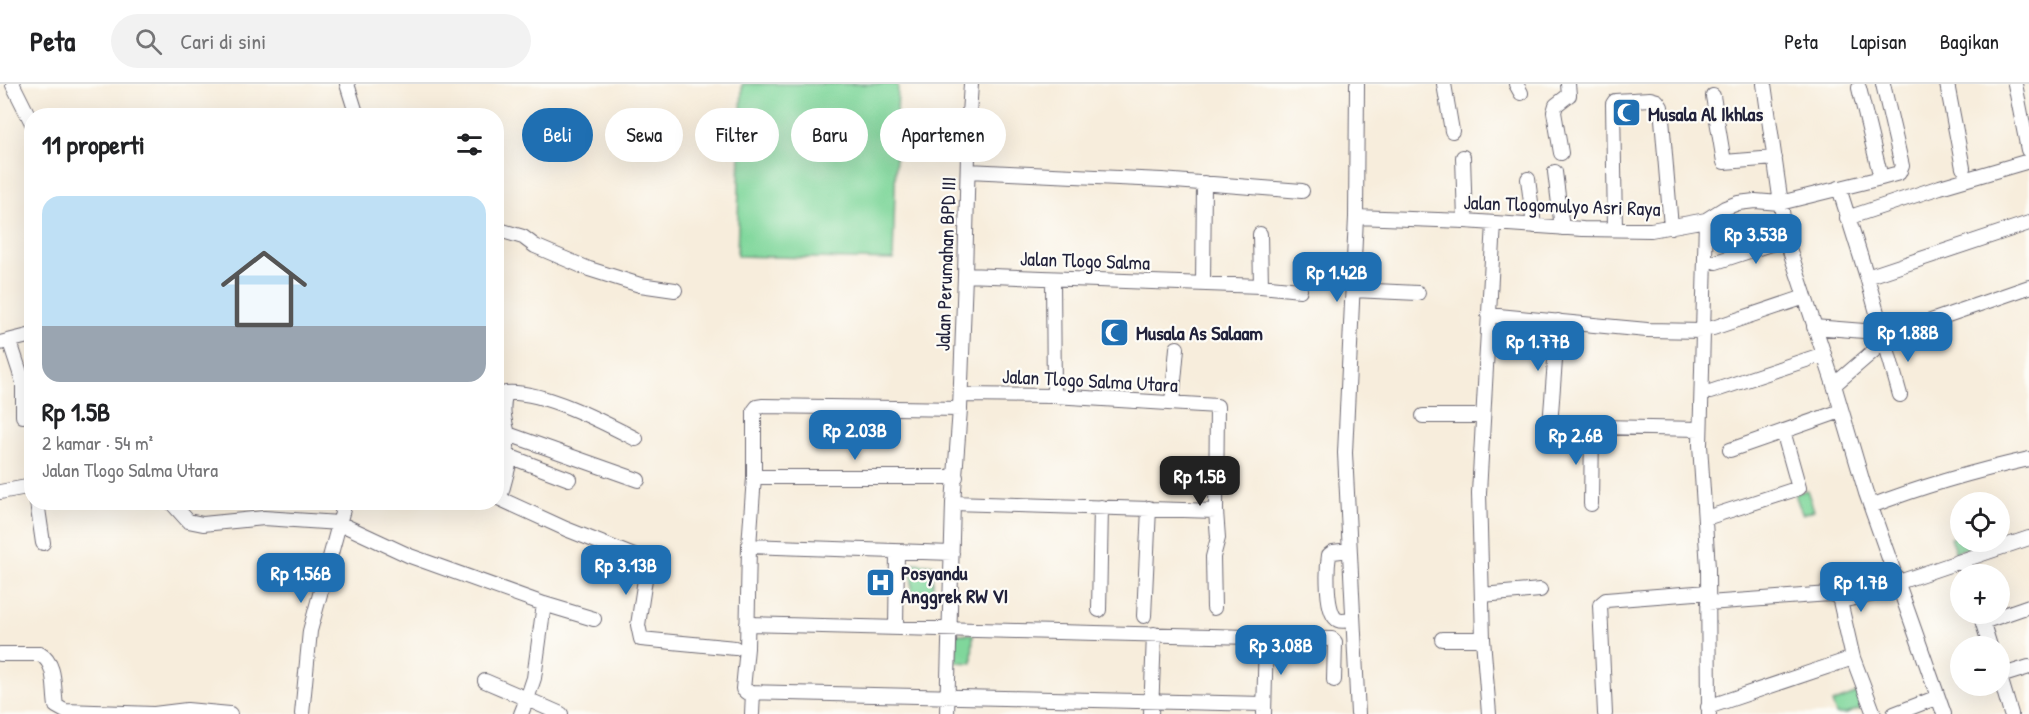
<!DOCTYPE html>
<html lang="id">
<head>
<meta charset="utf-8">
<style>
  :root { --surface:#fff; --page:#f2f2f2; --text:#202124; --muted:#757577; --line:#e0e0e0; --accent:#1f6fb2 }
  body { margin:0; font-family:"Patrick Hand",sans-serif; background:var(--page); color:var(--text); height:100vh; display:flex; flex-direction:column; font-size:22px; white-space:nowrap }
  * { box-sizing:border-box; margin:0 }
  p { font-size:20px; color:var(--muted) }
  .icon { flex:none; width:33px; height:33px; fill:none; stroke:currentColor; stroke-width:2; stroke-linecap:round; stroke-linejoin:round }
  .map { position:relative; flex:1; overflow:hidden }
  .panel { position:absolute; left:24px; top:24px; width:480px; height:402px; display:flex; flex-direction:column; background:var(--surface); border-radius:24px; box-shadow:0 6px 24px #0002 }
  .panel>* { flex:none }
  .top-card { position:absolute; left:522px; top:24px; width:570px; height:54px; display:flex; gap:12px }
  .tools { position:absolute; left:1950px; top:408px; display:grid; gap:12px }
  .tools a { display:grid; place-items:center; width:60px; height:60px; border-radius:50%; background:var(--surface); box-shadow:0 6px 24px #0002; font-size:30px }
  .price { position:absolute; translate:-50% -51px; padding:0 14px; border-radius:12px; background:var(--accent); color:#fff; font-size:20px; line-height:39px; filter:drop-shadow(0 2px 3px #0008) }
  .price::after { content:''; position:absolute; left:50%; top:36px; width:18px; height:14px; margin-left:-9px; background:inherit; clip-path:polygon(0 0,100% 0,50% 100%) }
  .price.on { background:#222; color:#fff }
  ul { padding:0; list-style:none }
  li { display:grid; align-content:center; gap:12px; height:318px; padding:0 18px }
  li span { display:grid; place-items:center; height:186px; border-radius:18px; color:#555 }
  li>.icon { margin-inline-start:auto }
  span .icon { width:108px; height:108px; fill:#fffc; stroke-width:1 }
  li b { font-size:26px }
  h2 { display:flex; justify-content:space-between; align-items:center; height:72px; padding:0 18px; font-size:26px }
  .chip { padding:0 21px; border-radius:27px; background:var(--surface); box-shadow:0 6px 24px #0002; font-size:21px; line-height:54px }
  .chip.on { background:var(--accent); color:#fff }
  header { display:flex; align-items:center; gap:36px; box-sizing:border-box; height:84px; padding:0 30px; background:var(--surface); border-bottom:2px solid var(--line) }
  header strong { font-size:28px }
  nav { display:flex; gap:33px; margin-inline-start:auto; font-size:21px }
  .search { width:420px; height:54px; background:var(--page); display:flex; align-items:center; gap:15px; box-sizing:border-box; padding:0 21px; border-radius:33px; color:var(--muted); font-size:22px }
  .map>svg:first-child { display:block }
  .green { fill:#80d79b; stroke:#517c6b; stroke-width:1.5 }
  .lines { fill:none; stroke-linecap:round; stroke-linejoin:round }
  .minor-casing { stroke:#6d6973; stroke-width:16 }
  .minor { stroke:#fff; stroke-width:14 }
  .labels { text-anchor:middle; dominant-baseline:central; stroke-width:4.5; stroke-linejoin:round; paint-order:stroke }
  .poi-label { font-size:20px; font-weight:bold; fill:#22223b; stroke:#fdfcf7; text-anchor:start }
  .street-label { font-size:20px; fill:#22223b; stroke:#fdfcf7 }
</style>
</head>
<body>
<header>
<strong>Peta</strong>
<div class="search"><svg class="icon" aria-label="search" viewBox="0 0 24 24"><circle cx="10" cy="10" r="6"/><path d="M15 15l6 6"/></svg>Cari di sini</div>
<nav><a>Peta</a><a>Lapisan</a><a>Bagikan</a></nav>
</header>
<div class="map">
<svg width="2029" height="630" viewBox="0 0 2029 630">
  <rect width="100%" height="100%" fill="#fdfcf7"/>
  <filter id="ink" filterUnits="userSpaceOnUse"><feTurbulence type="fractalNoise" baseFrequency=".0167" numOctaves="2"/><feDisplacementMap in="SourceGraphic" scale="12" xChannelSelector="R" yChannelSelector="G"/><feConvolveMatrix kernelMatrix="1 2 1 2 8 2 1 2 1" color-interpolation-filters="sRGB"/></filter>
  <filter id="wash" filterUnits="userSpaceOnUse"><feTurbulence type="fractalNoise" baseFrequency=".008" numOctaves="4" result="noise"/><feDisplacementMap in="SourceGraphic" scale="24" xChannelSelector="R" yChannelSelector="G"/><feGaussianBlur stdDeviation="1.35" result="paint"/><feColorMatrix in="noise" values="0 0 0 0 0 0 0 0 0 0 0 0 0 0 0 0 0 1.4 0 .05"/><feComposite in="paint" operator="in"/></filter>
  <g filter="url(#wash)">
    <rect width="100%" height="100%" fill="#f7eddc"/>
    <!-- green -->
    <path class="green" d="M742,0H898L893,176L737,172Z
      M1753,136L1755,156L1721,160L1719,140Z
      M1807,406L1814,426L1802,430L1795,410Z
      M1960,451V458H1982V459L1955,468L1951,454Z
      M913,479L934,481L932,516L911,515Z
      M957,550H973L972,579L956,578Z
      M1865,606L1870,621L1846,630H1836L1832,619Z"/>
  </g>
  <g filter="url(#ink)">
    <g class="lines">
      <defs>
        <path id="minor" d="M347,0L357,32
          M1357,0L1356,133L1345,369L1358,630
          M1444,0L1452,47
          M1516,0L1521,9
          M1764,0L1786,155L1834,301L1866,409L1944,630
          M1947,0L1963,84
          M2015,0L2028,66
          M13,1L32,39
          M1713,12L1724,78L1775,74
          M1561,69L1554,28L1556,21L1569,11L1568,0
          M1463,73L1465,137
          M968,87L1162,96L1302,107
          M1555,88L1562,144
          M1881,94L1899,89L1902,82L1883,0
          M1528,95L1534,142
          M1839,104L1867,193L1900,311
          M1356,133L1465,137L1583,145L1651,146L1706,136L1725,124L1738,119L1755,117L1780,119L1881,94L1859,4
          M1847,134L1940,103L2029,77
          M1706,136L1700,361L1708,484L1709,630
          M496,145L523,153L535,162L589,185L640,201L675,206
          M1615,145L1613,20L1615,17L1650,15L1657,17L1661,23L1671,143
          M1260,150L1261,202
          M1716,178L1786,155
          M965,191L1261,202L1300,206
          M1867,193L2029,139
          M1053,195L1054,312
          M1203,200L1204,99
          M1353,206L1418,209
          M1488,231L1647,246L1703,247
          M1558,237L1550,342L1700,345
          M1814,243L1889,249
          M1713,244L1805,213
          M10,258L23,298V332
          M0,259L32,251
          M1834,301L1893,250L2029,203
          M1710,308L1824,270
          M961,311L1054,312L1217,322L1216,427L1218,454L1213,473L1214,524
          M1172,319L1177,264
          M1423,332H1483
          M508,350C504,335 501,323 506,309C542,306 603,338 636,355
          M1730,366L1841,327
          M496,369H501L507,362L508,350L638,396
          M511,373L569,395
          M754,393H956
          M0,408L32,402
          M496,413L566,445L644,476L647,482L638,541L641,555L735,564
          M500,414L511,373L503,370
          M37,418L43,459
          M171,418L188,437L203,440L264,434L339,439L410,472L544,520L594,535
          M953,419L1216,427
          M1591,420L1592,344
          M1871,422C1923,402 1975,387 2029,375
          M1706,434L1799,404L1783,347
          M749,462L747,564L743,605L746,608L1264,620
          M1349,466L1333,468L1329,471C1327,483 1325,531 1338,536C1342,538 1349,536 1353,536
          M952,469L749,462L754,393V327L757,323L763,322L960,325
          M1964,476L1968,490
          M1899,498L2029,454
          M1482,511L1540,506
          M1840,517L1875,510
          M1708,519L1830,510L1837,512L1840,517L1853,574L1874,630
          M544,520L534,594L527,615L561,630
          M1099,526L1101,423
          M1980,530L1990,562
          M1144,532L1149,424
          M1983,538L2029,522
          M747,540L1332,555L1335,558L1334,596
          M896,544L897,468
          M1442,555H1483L1489,630
          M1483,555L1479,409L1494,139
          M0,570H40C57,580 53,604 56,622L65,627L154,630L187,626L230,630
          M2000,592L2029,583
          M2000,593L2011,630
          M485,597L527,615L521,630
          M1708,623L1853,574
          M302,630L310,547L345,418
          M752,630L753,608
          M947,630L953,419L960,325L965,191L969,30L971,0
          M1151,630L1154,550
          M1264,630L1266,553
          M1605,630L1600,521L1606,516L1708,508
          M1894,630L1938,613"/>
      </defs>
      <!-- minor casing -->
      <use href="#minor" class="minor-casing"/>
      <!-- minor -->
      <use href="#minor" class="minor"/>
    </g>
  </g>
  <!-- icons -->
  <defs>
    <symbol id="mosque-square" viewBox="-11 -11 22 22"><rect x="-9" y="-9" width="18" height="18" rx="4" fill="#1f6fb2" stroke="#fdfcf7"/><path d="M3.5-4.9A6 6 0 1 0 3.5 4.9A5 5 0 1 1 3.5-4.9Z" fill="#fff"/></symbol>
    <symbol id="hospital-square" viewBox="-11 -11 22 22"><rect x="-9" y="-9" width="18" height="18" rx="4" fill="#1f6fb2" stroke="#fdfcf7"/><path d="M-5-5h3v3.5h4V-5h3V5h-3V1.5h-4V5h-3Z" fill="#fff"/></symbol>
  </defs>
  <g fill-rule="evenodd">
    <use href="#mosque-square" x="1610" y="12" width="33" height="33"/>
    <use href="#mosque-square" x="1098" y="232" width="33" height="33"/>
    <use href="#hospital-square" x="864" y="482" width="33" height="33"/>
  </g>
  <g class="labels">
    <!-- poi labels -->
    <g class="poi-label">
      <text x="1648" y="29">Musala Al Ikhlas</text>
      <text x="1136" y="248">Musala As Salaam</text>
      <text x="901" y="488">Posyandu<tspan x="901" dy="23">Anggrek RW VI</tspan></text>
    </g>
    <!-- street labels -->
    <g class="street-label">
      <text transform="translate(1562 121) rotate(2)">Jalan Tlogomulyo Asri Raya</text>
      <text transform="translate(1085 176) rotate(2)">Jalan Tlogo Salma</text>
      <text transform="translate(945 180) rotate(-88)">Jalan Perumahan BPD III</text>
      <text transform="translate(1090 296) rotate(3)">Jalan Tlogo Salma Utara</text>
    </g>
  </g>
</svg>
<div class="tools">
<a><svg class="icon" aria-label="locate" viewBox="0 0 24 24"><circle cx="12" cy="12" r="6"/><path d="M12 2v4M12 18v4M2 12h4M18 12h4"/></svg></a>
<a>+</a>
<a>−</a>
</div>
<b class="price" style="left:1756px;top:181px">Rp 3.53B</b>
<b class="price" style="left:1337px;top:219px">Rp 1.42B</b>
<b class="price" style="left:1908px;top:279px">Rp 1.88B</b>
<b class="price" style="left:1538px;top:288px">Rp 1.77B</b>
<b class="price" style="left:855px;top:377px">Rp 2.03B</b>
<b class="price" style="left:1576px;top:382px">Rp 2.6B</b>
<b class="price on" style="left:1200px;top:423px">Rp 1.5B</b>
<b class="price" style="left:626px;top:512px">Rp 3.13B</b>
<b class="price" style="left:301px;top:520px">Rp 1.56B</b>
<b class="price" style="left:1861px;top:529px">Rp 1.7B</b>
<b class="price" style="left:1281px;top:592px">Rp 3.08B</b>
<div class="top-card">
<a class="chip on">Beli</a>
<a class="chip">Sewa</a>
<a class="chip">Filter</a>
<a class="chip">Baru</a>
<a class="chip">Apartemen</a>
</div>
<section class="panel">
<h2>11 properti<svg class="icon" aria-label="filters" viewBox="0 0 24 24"><path d="M4 7h16M4 17h16"/><circle cx="9" cy="7" r="2"/><circle cx="15" cy="17" r="2"/></svg></h2>
<ul>
<li><span style="background:linear-gradient(#bfe0f5 70%,#9aa5b1 0)"><svg class="icon" aria-label="home" viewBox="0 0 24 24"><path d="M3 11l9-7 9 7M6 9v11h12V9"/></svg></span><div><b>Rp 1.5B</b><p>2 kamar · 54 m²</p><p>Jalan Tlogo Salma Utara</p></div></li>
</ul>
</section>
</div>
</body>
</html>
